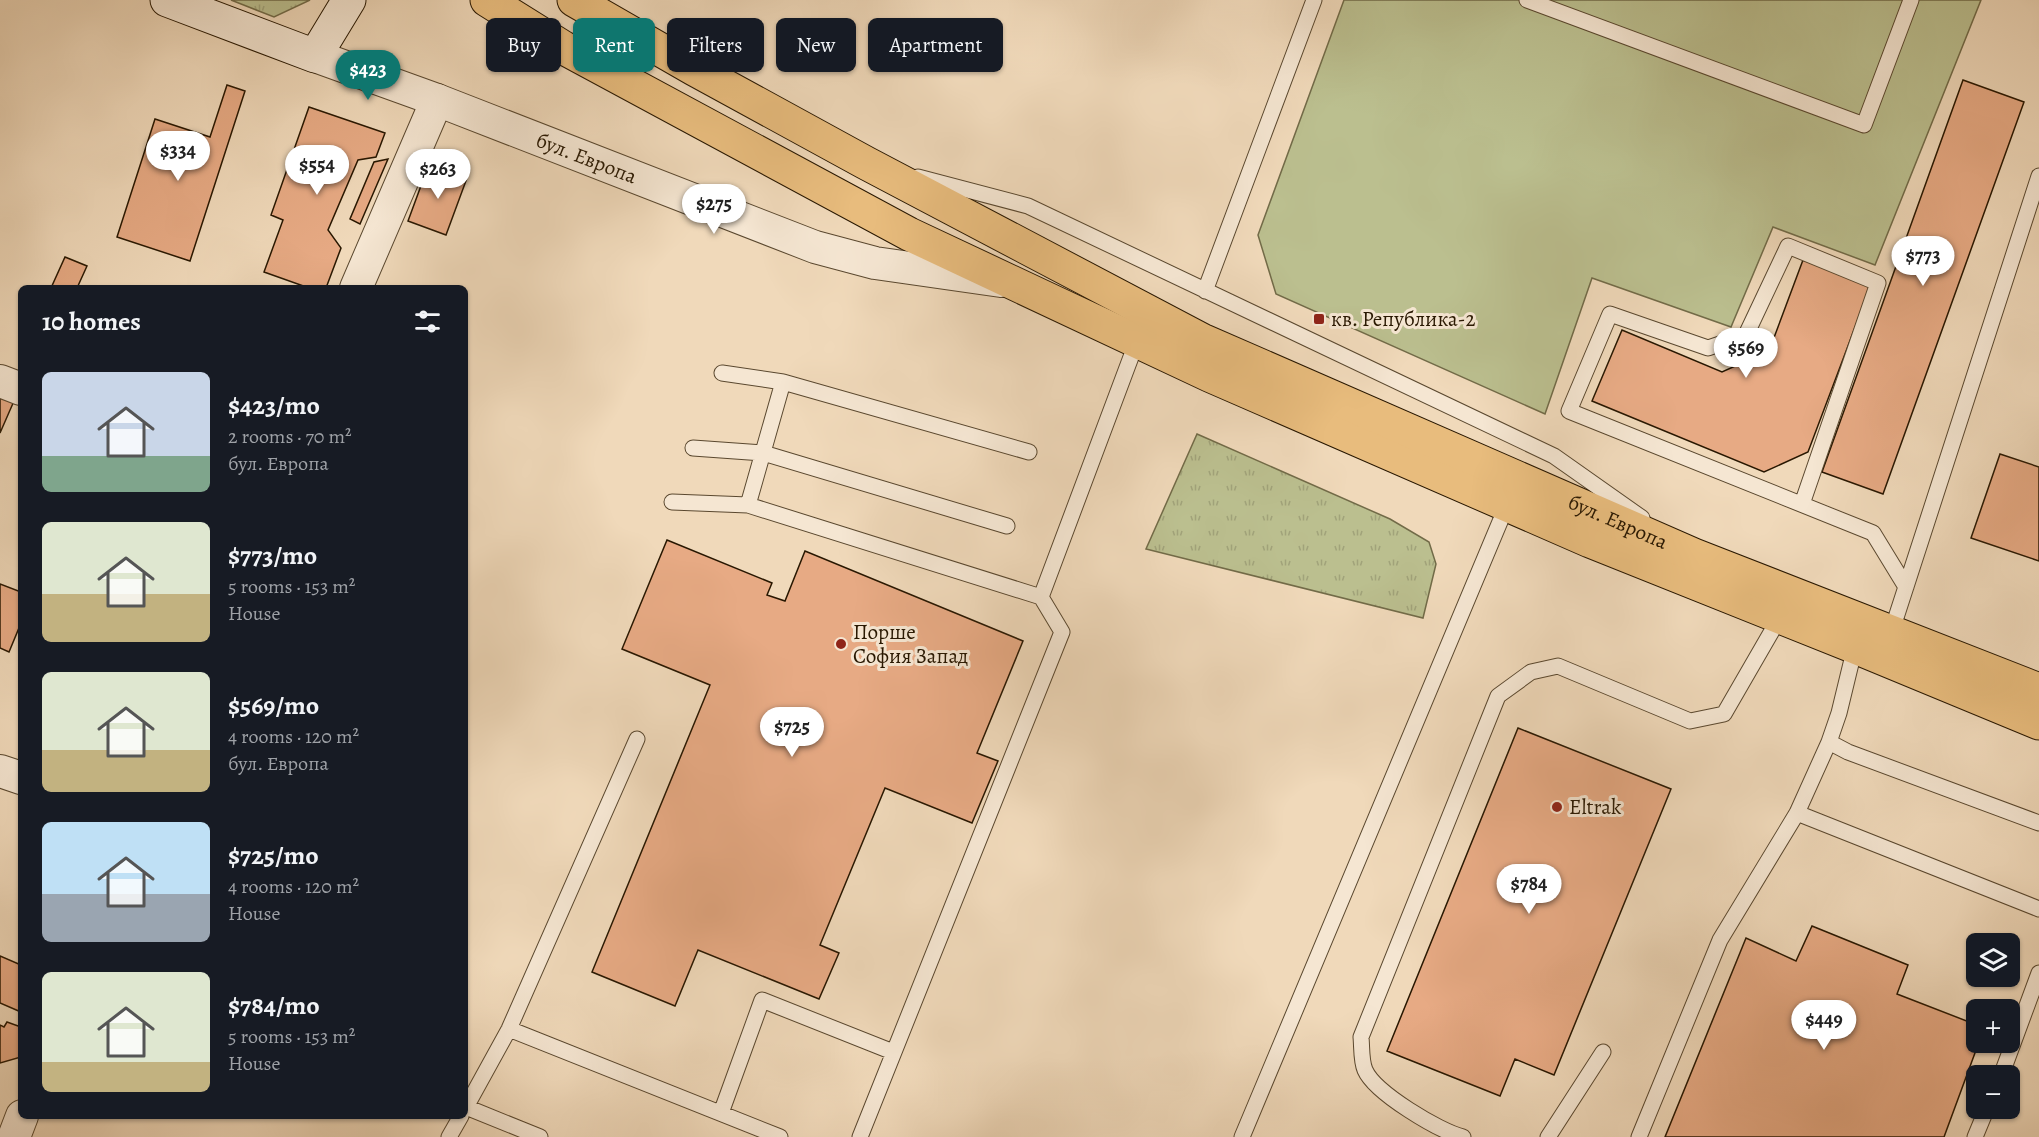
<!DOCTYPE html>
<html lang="en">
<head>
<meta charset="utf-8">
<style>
  :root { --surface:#171b24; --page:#242831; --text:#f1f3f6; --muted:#9ea1a6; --accent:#0f766e }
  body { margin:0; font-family:Alegreya,serif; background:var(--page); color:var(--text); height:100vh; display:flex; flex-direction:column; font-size:22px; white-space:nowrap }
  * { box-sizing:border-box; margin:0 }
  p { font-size:20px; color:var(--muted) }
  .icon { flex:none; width:33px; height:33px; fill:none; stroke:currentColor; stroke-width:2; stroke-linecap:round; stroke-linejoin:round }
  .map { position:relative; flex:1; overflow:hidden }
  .panel { position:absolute; left:18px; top:285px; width:450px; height:834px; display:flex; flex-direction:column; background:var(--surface); border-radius:9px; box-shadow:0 2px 4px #0004 }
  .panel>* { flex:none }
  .banner { position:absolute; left:486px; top:18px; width:570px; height:54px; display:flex; gap:12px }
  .buttons { position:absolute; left:1966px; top:933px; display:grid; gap:12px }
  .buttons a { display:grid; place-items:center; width:54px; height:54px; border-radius:9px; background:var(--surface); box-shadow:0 2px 4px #0004; font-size:30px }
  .price { position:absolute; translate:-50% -51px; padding:0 14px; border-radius:21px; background:#fff; color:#222; font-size:20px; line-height:39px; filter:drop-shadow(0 2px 3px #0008) }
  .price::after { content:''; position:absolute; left:50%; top:36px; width:18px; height:14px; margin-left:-9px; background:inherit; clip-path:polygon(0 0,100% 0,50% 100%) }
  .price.selected { background:var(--accent); color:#fff }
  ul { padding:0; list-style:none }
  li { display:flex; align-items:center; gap:18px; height:150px; padding:0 24px }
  li span { display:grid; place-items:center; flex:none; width:168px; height:120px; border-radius:9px; color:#555 }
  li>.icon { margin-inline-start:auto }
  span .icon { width:72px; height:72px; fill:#fffc; stroke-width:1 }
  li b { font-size:26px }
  h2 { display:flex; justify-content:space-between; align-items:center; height:72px; padding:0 24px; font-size:26px }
  .pill { padding:0 21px; border-radius:9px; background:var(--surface); box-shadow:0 2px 4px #0004; font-size:21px; line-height:54px }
  .pill.selected { background:var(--accent); color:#fff }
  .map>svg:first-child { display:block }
  .grass { fill:url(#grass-tufts); stroke:#726b48; stroke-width:1.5 }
  .park { fill:#bbbf8f; stroke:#726b48; stroke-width:1.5 }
  .building { fill:#e7aa84; stroke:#281701; stroke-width:1.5 }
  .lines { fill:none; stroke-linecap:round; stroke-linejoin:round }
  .lane-casing { stroke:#5a482f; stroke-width:17 }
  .street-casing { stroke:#5a482f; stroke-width:34 }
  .secondary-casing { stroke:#281701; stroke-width:35 }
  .primary-casing { stroke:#281701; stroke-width:35 }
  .lane { stroke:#f5e6d2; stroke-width:15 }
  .street { stroke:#f5e6d2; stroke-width:32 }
  .secondary { stroke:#f5e6d2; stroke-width:33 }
  .primary { stroke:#e8bc7d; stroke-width:33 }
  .poi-dot { fill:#8f2418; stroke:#f5e6d2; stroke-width:2 }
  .labels { text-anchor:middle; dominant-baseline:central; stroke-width:6; stroke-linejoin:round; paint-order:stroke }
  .street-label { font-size:21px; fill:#281701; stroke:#f5e6d2 }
  .poi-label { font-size:21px; fill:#281701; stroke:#f5e6d2; text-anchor:start }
</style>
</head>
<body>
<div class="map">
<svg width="2039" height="1137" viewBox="0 0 2039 1137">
  <defs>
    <pattern id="grass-tufts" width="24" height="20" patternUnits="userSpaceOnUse" patternTransform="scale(1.5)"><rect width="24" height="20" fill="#bbbf8f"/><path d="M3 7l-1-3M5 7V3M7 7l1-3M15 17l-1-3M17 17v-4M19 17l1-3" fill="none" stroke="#a1a37a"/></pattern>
  </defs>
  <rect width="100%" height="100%" fill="#f0d9ba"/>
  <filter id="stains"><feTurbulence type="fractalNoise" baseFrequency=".00333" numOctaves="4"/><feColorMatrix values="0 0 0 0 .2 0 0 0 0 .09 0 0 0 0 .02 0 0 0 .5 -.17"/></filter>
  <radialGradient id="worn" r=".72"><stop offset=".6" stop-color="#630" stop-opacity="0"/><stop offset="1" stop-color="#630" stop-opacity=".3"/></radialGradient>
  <!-- grass -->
  <path class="grass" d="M231,0H310L274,17Z
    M1197,434L1390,519L1429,542L1436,564L1423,618L1146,549Z"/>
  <!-- park -->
  <path class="park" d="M1344,0H1981L1875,265L1773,227L1731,327L1592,278L1545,414L1276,294L1258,235Z"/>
  <!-- building -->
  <path class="building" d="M1963,80L2024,102L1883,494L1822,472Z
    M227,85L245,91L190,261L117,237L155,119L210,137Z
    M309,107L385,133L376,157L358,160L328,230L341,248L326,288H309L264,272L283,220L271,215Z
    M388,159L360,224L350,219L374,162Z
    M429,164L467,178L446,235L408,221Z
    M65,257L87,266L77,288H51Z
    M1803,260L1871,285L1808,452L1764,472L1592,401L1622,330L1722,372L1769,351Z
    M0,395L14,401L0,433Z
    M2000,454L2039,467V561L1971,538Z
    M667,540L772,583L767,595L785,601L805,551L1023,641L977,753L998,761L972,823L885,788L820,945L839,953L819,999L698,950L675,1006L592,972L710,685L622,649Z
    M0,584L21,592V623L9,652L0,648Z
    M1518,728L1671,789L1554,1075L1515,1059L1500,1096L1387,1051Z
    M1812,926L1908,965L1897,994L1977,1025V1042H1979L1944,1137H1665L1746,938L1796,961Z
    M0,956L21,965V1012L0,1003Z
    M7,1022L21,1027V1057L0,1063V1025L4,1027Z"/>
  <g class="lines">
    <defs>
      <path id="lane" d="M1527,0L1864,125L1911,0
        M918,177L1028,206L1554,456L1642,518
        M1205,291L1314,0
        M722,373L783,382
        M693,448L763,453L1007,526
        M1029,452L783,382L748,505L1041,597
        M672,502L748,505
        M1802,504L1878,283L1788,246L1746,335L1708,348L1610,314L1569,411L1873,533L1906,587
        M1891,633L2039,176
        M1855,647L1839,713L1829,742L1848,752L2039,823
        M1797,813L2039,909
        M509,1029L780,1137
        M2001,1076L2039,973
        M466,1107L540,1137
        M465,1109L509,1029L637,739
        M721,1113L762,1000L893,1052
        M449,1137L461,1116
        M860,1137L1062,632L1041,597L1137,341
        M1242,1137L1507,505
        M1463,1137C1439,1131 1375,1093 1365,1070C1361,1061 1362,1047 1361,1037L1498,696L1531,672L1558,666L1690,721L1724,714L1780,617
        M1548,1137L1603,1052
        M1639,1137L1720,940L1797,813L1829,742
        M1975,1137L1987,1108"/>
      <g id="street">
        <path id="s1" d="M315,56L437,100L815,247L875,263L1001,281"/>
        <path d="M356,288L437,100"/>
        <path d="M0,381L21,389"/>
        <path d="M0,771L21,778"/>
        <path d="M14,1137L22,1116"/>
      </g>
      <path id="secondary" d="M167,0L315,56L349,0"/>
      <g id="primary">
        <path d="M487,0L564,48L909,234L1209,375L1590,541L1855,647L2039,723"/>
        <path id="s2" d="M574,0L694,69L866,163L1202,340L1694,555L2039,690"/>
      </g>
    </defs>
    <!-- lane casing -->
    <use href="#lane" class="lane-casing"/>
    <!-- street casing -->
    <use href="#street" class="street-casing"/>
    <!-- secondary casing -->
    <use href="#secondary" class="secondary-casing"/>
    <!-- primary casing -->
    <use href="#primary" class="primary-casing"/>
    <!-- lane -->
    <use href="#lane" class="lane"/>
    <!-- street -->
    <use href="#street" class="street"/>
    <!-- secondary -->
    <use href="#secondary" class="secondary"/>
    <!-- primary -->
    <use href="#primary" class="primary"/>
  </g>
  <!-- markers -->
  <g class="poi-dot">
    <rect x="1313" y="313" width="12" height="12" rx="3"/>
    <circle cx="841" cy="644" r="6"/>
    <circle cx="1557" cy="807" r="6"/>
  </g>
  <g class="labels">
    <!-- street labels -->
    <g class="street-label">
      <text stroke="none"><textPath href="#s1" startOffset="290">бул. Европа</textPath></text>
      <text stroke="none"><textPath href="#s2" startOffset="1168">бул. Европа</textPath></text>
    </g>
    <!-- poi labels -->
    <g class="poi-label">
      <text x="1331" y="319">кв. Република-2</text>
      <text x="853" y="632">Порше<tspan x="853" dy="24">София Запад</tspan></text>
      <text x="1569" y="807">Eltrak</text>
    </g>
  </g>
  <rect width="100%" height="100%" filter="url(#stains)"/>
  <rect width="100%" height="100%" fill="url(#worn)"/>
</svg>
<div class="buttons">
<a><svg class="icon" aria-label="layers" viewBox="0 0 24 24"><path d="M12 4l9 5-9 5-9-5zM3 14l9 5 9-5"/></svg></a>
<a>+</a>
<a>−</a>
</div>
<b class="price selected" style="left:368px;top:101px">$423</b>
<b class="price" style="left:178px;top:182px">$334</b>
<b class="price" style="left:317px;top:196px">$554</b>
<b class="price" style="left:438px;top:200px">$263</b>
<b class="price" style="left:714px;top:235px">$275</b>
<b class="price" style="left:1923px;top:287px">$773</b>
<b class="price" style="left:1746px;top:379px">$569</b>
<b class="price" style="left:792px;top:758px">$725</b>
<b class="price" style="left:1529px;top:915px">$784</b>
<b class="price" style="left:1824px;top:1051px">$449</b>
<div class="banner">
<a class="pill">Buy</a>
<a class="pill selected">Rent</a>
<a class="pill">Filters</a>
<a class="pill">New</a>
<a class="pill">Apartment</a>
</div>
<section class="panel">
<h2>10 homes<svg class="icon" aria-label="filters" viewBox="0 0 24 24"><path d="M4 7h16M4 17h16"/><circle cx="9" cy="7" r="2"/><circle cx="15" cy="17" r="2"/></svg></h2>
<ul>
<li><span style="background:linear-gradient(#c9d6e8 70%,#7fa58c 0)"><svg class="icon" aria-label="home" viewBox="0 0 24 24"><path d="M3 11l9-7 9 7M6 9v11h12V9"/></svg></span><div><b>$423/mo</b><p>2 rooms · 70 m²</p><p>бул. Европа</p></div></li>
<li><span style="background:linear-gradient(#dfe7d0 60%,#c2b280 0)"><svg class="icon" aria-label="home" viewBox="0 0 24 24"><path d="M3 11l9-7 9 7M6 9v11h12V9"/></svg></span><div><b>$773/mo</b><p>5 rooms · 153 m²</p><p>House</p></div></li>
<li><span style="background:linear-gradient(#dfe7d0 65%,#c2b280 0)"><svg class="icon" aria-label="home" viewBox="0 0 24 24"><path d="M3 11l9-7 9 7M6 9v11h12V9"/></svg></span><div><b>$569/mo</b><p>4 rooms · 120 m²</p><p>бул. Европа</p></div></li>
<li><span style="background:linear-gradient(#bfe0f5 60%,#9aa5b1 0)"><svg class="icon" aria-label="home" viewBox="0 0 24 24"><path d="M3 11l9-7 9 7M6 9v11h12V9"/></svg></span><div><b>$725/mo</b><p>4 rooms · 120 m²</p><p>House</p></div></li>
<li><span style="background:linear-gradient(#dfe7d0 75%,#c2b280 0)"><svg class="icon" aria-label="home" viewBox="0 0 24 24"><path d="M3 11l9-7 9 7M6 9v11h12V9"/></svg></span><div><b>$784/mo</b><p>5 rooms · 153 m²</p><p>House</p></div></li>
</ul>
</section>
</div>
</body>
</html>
